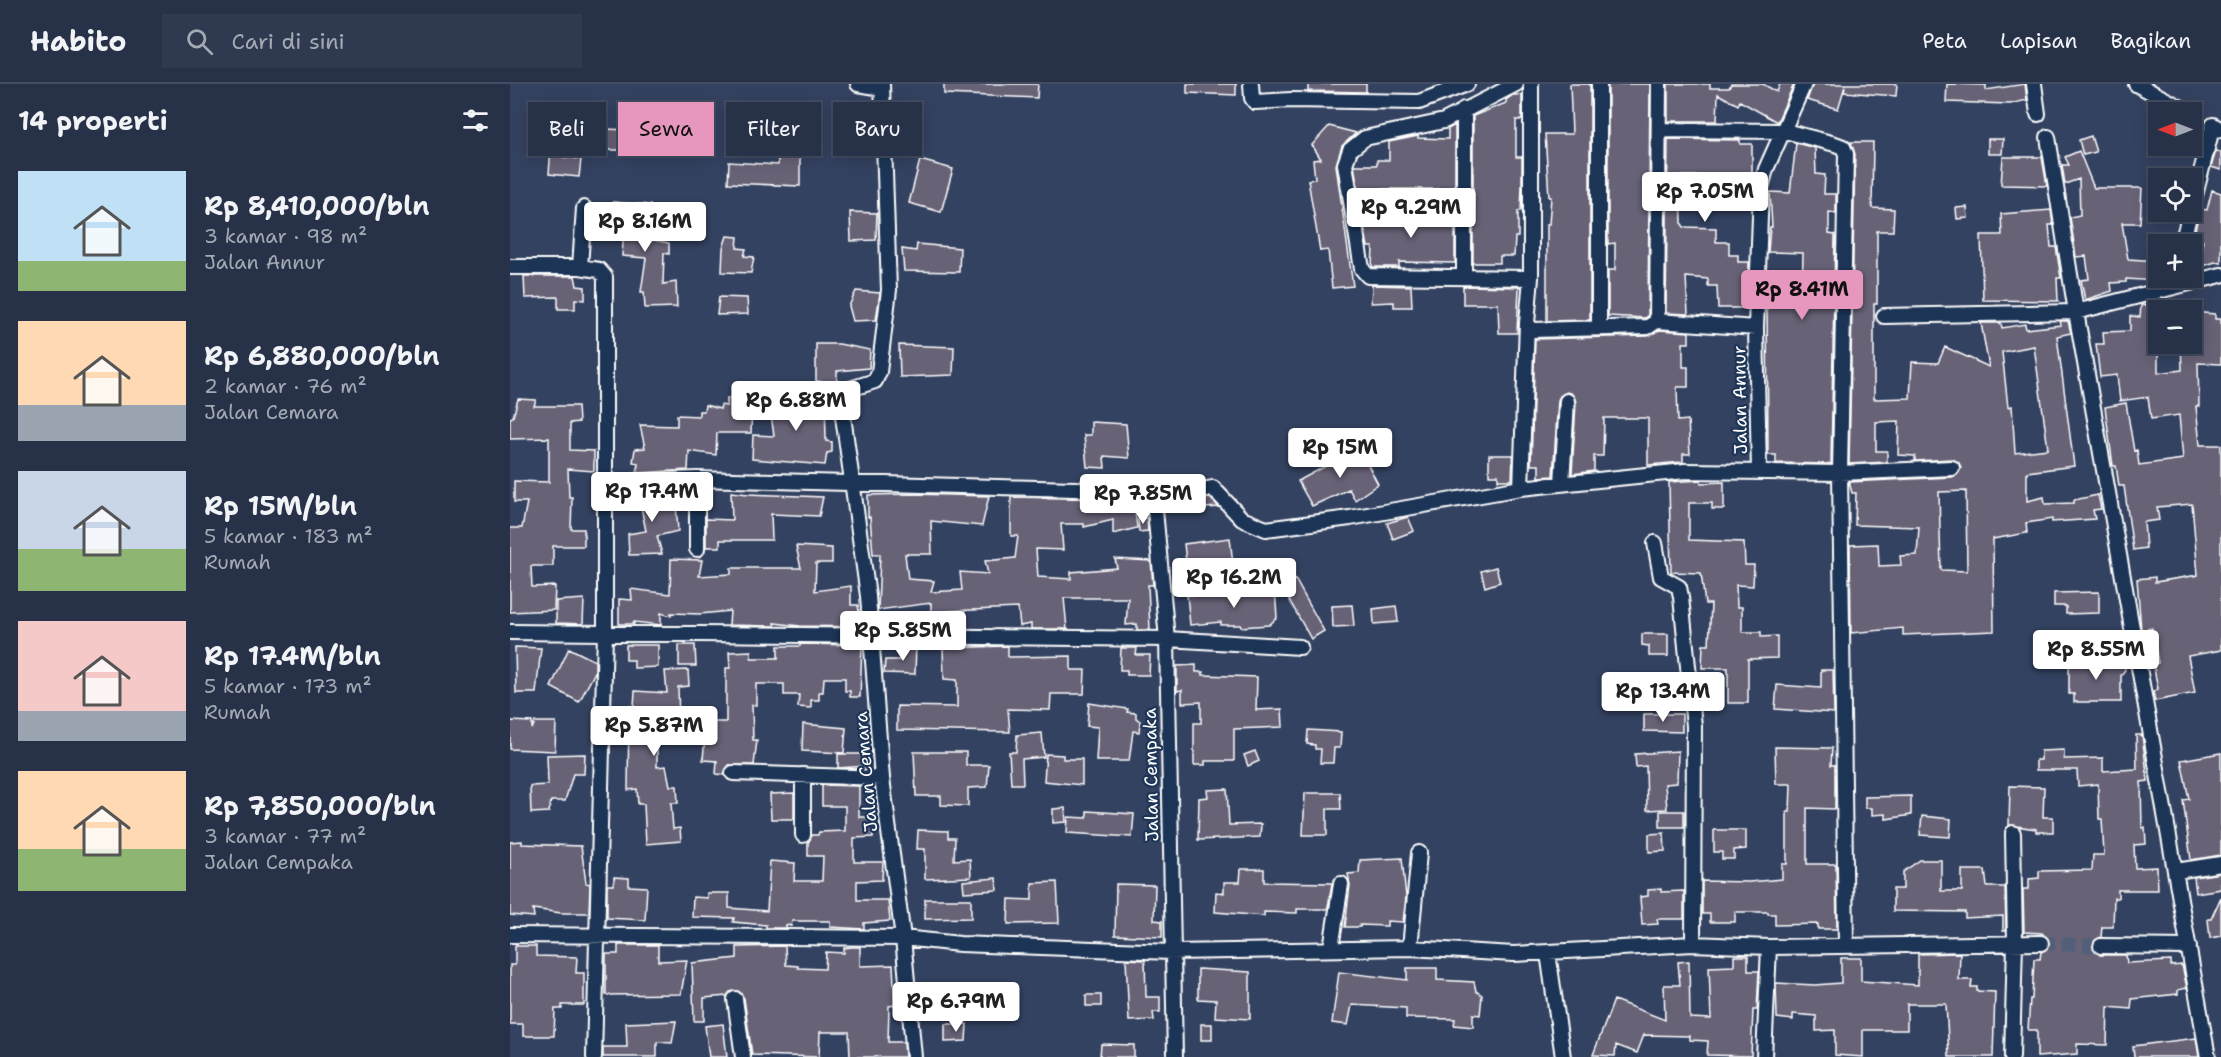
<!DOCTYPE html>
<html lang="id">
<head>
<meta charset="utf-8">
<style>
  :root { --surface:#273249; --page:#2f3a50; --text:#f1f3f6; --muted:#a4aab4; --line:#434d61; --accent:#e797bd }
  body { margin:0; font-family:"Shantell Sans",sans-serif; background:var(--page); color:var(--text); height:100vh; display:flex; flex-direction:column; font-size:22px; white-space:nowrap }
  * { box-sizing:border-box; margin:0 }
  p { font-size:20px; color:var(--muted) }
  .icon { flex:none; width:33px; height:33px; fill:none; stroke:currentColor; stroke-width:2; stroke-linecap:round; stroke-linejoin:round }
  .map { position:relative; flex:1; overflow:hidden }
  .drawer { display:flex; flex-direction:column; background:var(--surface); width:510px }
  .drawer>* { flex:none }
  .hud { position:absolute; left:18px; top:18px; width:570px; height:54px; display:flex; gap:12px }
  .needle { width:39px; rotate:270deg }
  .tools { position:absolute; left:1638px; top:18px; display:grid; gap:12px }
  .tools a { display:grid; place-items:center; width:54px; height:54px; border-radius:0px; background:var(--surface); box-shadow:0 3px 15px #0003,0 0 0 2px var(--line); font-size:30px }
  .price { position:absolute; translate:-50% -51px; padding:0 14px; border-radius:6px; background:#fff; color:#222; font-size:20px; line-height:39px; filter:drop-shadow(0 2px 3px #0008) }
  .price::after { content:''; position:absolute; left:50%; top:36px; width:18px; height:14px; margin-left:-9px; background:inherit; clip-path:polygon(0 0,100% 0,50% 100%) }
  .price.selected { background:var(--accent); color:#111 }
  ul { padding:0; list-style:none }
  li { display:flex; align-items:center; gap:18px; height:150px; padding:0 18px }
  li span { display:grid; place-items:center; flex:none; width:168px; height:120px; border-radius:0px; color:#555 }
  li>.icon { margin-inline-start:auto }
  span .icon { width:72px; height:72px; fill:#fffc; stroke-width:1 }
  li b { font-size:26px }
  h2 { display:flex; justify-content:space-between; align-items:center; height:72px; padding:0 18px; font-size:26px }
  .chip { padding:0 21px; border-radius:0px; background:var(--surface); box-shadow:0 3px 15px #0003,0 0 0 2px var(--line); font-size:21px; line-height:54px }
  .chip.selected { background:var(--accent); color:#111 }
  header { display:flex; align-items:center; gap:36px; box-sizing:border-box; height:84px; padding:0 30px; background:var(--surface); border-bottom:2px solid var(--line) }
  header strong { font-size:28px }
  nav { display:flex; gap:33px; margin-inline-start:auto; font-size:21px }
  .search { width:420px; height:54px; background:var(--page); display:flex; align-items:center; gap:15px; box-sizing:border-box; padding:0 21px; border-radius:0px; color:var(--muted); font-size:22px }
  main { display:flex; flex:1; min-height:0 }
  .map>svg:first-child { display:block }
  .building { fill:#686277; stroke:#fff; stroke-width:1.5; fill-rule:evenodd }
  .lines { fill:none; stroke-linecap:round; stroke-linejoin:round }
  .minor-tunnel { stroke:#525e79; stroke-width:14; stroke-dasharray:14 7; stroke-linecap:butt }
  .minor-casing { stroke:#fff; stroke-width:18 }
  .minor { stroke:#1d3557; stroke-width:14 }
  .labels { text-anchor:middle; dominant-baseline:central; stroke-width:4.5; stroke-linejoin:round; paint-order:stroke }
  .street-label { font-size:18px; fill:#fff; stroke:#1d3557 }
</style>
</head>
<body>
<header>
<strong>Habito</strong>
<div class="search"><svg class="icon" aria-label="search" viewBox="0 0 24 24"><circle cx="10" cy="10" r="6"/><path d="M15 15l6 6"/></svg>Cari di sini</div>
<nav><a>Peta</a><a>Lapisan</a><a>Bagikan</a></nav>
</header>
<main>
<section class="drawer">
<h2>14 properti<svg class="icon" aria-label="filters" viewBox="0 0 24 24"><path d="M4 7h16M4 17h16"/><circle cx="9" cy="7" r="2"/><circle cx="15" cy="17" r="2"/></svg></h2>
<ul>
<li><span style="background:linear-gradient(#bfe0f5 75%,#8fb573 0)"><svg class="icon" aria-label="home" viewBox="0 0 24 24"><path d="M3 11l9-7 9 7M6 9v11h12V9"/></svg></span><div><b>Rp 8,410,000/bln</b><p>3 kamar · 98 m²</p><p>Jalan Annur</p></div></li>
<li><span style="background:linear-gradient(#ffd9b3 70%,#9aa5b1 0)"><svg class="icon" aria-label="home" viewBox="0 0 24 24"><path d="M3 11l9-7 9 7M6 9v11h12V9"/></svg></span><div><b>Rp 6,880,000/bln</b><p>2 kamar · 76 m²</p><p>Jalan Cemara</p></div></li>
<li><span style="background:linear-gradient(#c9d6e8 65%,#8fb573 0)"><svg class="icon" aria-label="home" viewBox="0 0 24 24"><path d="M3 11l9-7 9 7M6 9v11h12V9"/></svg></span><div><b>Rp 15M/bln</b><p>5 kamar · 183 m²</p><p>Rumah</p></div></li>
<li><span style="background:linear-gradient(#f6c9c9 75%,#9aa5b1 0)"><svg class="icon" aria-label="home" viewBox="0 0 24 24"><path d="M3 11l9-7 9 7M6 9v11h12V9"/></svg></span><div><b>Rp 17.4M/bln</b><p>5 kamar · 173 m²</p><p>Rumah</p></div></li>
<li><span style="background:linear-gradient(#ffd9b3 65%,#8fb573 0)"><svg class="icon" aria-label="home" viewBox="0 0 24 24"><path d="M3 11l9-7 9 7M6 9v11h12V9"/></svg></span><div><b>Rp 7,850,000/bln</b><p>3 kamar · 77 m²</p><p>Jalan Cempaka</p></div></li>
</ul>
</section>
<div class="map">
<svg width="1711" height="973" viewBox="0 0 1711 973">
  <rect width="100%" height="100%" fill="#344261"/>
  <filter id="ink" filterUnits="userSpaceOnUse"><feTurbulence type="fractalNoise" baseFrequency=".0167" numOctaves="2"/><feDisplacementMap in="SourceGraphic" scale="12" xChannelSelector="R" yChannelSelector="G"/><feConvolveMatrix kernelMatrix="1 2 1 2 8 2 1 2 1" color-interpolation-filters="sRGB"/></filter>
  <g filter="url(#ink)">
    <!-- building -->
    <path class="building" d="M434,0H528L527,14L434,10Z
      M677,0H726V11L677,9Z
      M798,0H856V8L798,7Z
      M1060,0H1080V236L1037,237V140H1039L1041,113H1039L1035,50H1062Z
      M1098,0H1140L1138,232L1135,234L1098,232V186H1105V159L1098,160Z
      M1158,0H1200V4H1219L1221,0H1253L1267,8L1270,0H1284L1267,38L1230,17L1228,21L1208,10L1207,37H1158Z
      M1303,0H1387L1386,12L1334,8L1335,2L1328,25L1297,16Z
      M1437,0L1476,1V6L1515,0L1517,16L1500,20L1436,18Z
      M1003,11H1012V36H1006V73H1012V101L1011,127H1008V153H1005L1004,172H990V179H963V32L996,19V16Z
      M945,41V105H848L844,81H867V76H879V58L908,52V54L938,55V45Z
      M819,42L846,49L832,62L826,81L843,202L822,204L818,166L810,167L798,96L805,95L803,76L811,75L802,61Z
      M94,45L120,46L119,66H94Z
      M1581,52L1586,68L1573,71L1569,56Z
      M1158,55L1230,56V60H1242V105L1200,106V92H1171L1172,140L1174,143L1206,144V158H1219V171H1228V178H1239L1238,224H1208L1207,202H1198V195L1176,193L1178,230L1156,229Z
      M1478,55H1493L1492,70H1478Z
      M1341,58H1363L1362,124L1384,125L1383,147H1367V220H1364V315L1400,314L1402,278L1428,279L1435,263L1479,283L1471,239H1491L1492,244L1515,240L1516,245L1551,241L1550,237H1558L1561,249L1547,252L1564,382L1517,388V417L1534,413L1535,420L1564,419V416L1588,411L1591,425L1583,426L1585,435L1542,438V435L1516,439L1517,449L1483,455L1484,547L1393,551V544L1341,549L1340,461L1368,460L1369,482L1391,481L1390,472L1407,471L1409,443L1345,441L1346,409H1342L1339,398L1442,393L1447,391L1451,384L1449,379L1442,375L1405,377V372L1388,371L1389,337L1366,338V367H1377V378L1339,380L1345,70ZM1524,262L1538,365L1505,369L1502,322L1498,323L1492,268ZM1456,407L1457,487L1431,486L1429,408Z
      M1286,59L1305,64L1306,90L1315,91L1314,110H1326V129L1319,128V150L1325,151L1321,380L1266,379V371H1258L1257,215H1281V210H1292L1293,169L1258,168L1260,143H1262L1260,108L1280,109Z
      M41,63L53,64L52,73L71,75L69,93L39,90Z
      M1569,67L1584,104H1632L1630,139H1612L1618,175L1648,177V197L1616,195V198L1601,199L1602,207L1575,216L1571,196L1579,195L1576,172L1566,173L1560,133L1570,131L1569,95L1555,100L1552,81H1559L1555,73Z
      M1706,67L1711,68V86L1701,83Z
      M268,73H290V102L218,99L219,78L268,81Z
      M1493,73H1532L1537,102L1491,101Z
      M410,76L443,85L431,128L399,119Z
      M1702,106L1711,109V179L1705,178L1687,184L1693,157L1683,155L1689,129L1691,125L1697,126Z
      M103,118L140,121L138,155L159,159V170L154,169L153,200L166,198L167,223L135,224L134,208H131L136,174L112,172L114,144L101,143Z
      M906,123H920L919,135H945V179L889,178V183H862L863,163H858L853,136H876V129L895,128V125H906Z
      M1457,123L1458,134L1447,135L1446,124Z
      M1541,126L1543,141H1539L1541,163H1546L1551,194H1547L1548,217L1473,216L1471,151H1492L1491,130Z
      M340,128L367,129L366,156L341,157Z
      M1648,128H1671L1669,136Z
      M217,152L228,153L227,164L236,165L234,172L244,173L241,189L212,188L213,164Z
      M407,160L450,164L449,188L394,187L392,165L406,167Z
      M14,192H65L67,202L75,203V216L65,215V225H48V213L15,214Z
      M862,201L901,202L902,223H884V218L861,219Z
      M953,202L1009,203L1007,249H989L988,220H953Z
      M346,207L370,209L366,236L343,237L339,222Z
      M209,213L237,214L238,230L207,231Z
      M1631,221L1648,222V289L1672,286L1671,260H1682V228L1705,230V235H1711V280L1688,279L1689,322H1686L1690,361H1711V566L1678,572L1685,609L1645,617L1643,608L1648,605L1643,580L1648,579L1642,544L1631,546L1627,495L1645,493V498L1688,491L1682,420L1647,423L1649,436L1634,438L1636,464L1623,466L1614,402H1609L1606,382H1603L1595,323L1616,319L1624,367L1627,366L1629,381L1673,375L1669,331L1641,335L1638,313L1610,317L1607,291L1590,293L1586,260H1594L1593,248L1620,247V232L1630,233Z
      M1149,246L1179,248V259H1173V283H1178V303H1167L1168,337L1178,336L1180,370H1173V378L1138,381V334H1094L1093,372H1084V387L1062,390L1066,318L1062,310L1057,308L1050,312L1048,316L1043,392L1029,393V381H1021L1025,255L1138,252Z
      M306,260H329L360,266L359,284L327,287V300L306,297Z
      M389,261L444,263L443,291L390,293Z
      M288,310H315L316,357L322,358V368L317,369L315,381L242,375L243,351L264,352L259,317Z
      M217,314L242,318L241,349H207L206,371L179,367L178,386L127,389L128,379L123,378L125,365L135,364L130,341L167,342V331L189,332V327H194L195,321L210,325L211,321L217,322Z
      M8,315L26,316L24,322H68L69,338L60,339V366L84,367V387L58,385L59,413H62L61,445H74V462H43V482H21L22,503L45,502L44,526L0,528V444H12L17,418H4V397L39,398V354L0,355V334L3,333Z
      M581,338L616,340L619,374L594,372L595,384L577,383L574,351H581Z
      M849,364L868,400L845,416L839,405L802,422L788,397Z
      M979,371H1003L1002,396H988V391H979Z
      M1191,396V399L1214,398V425H1202V419H1179V456L1234,458L1235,481H1244L1243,502L1226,501L1227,523H1232V548H1251V553L1267,552V574L1238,575V619H1218V584H1192L1193,561H1199L1201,520H1195L1191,489L1161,488L1159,398Z
      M150,406L152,422L166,420L168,447L147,452L152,470L119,471L118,450L136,447L131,423L123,424L122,407Z
      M221,408L238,410L313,413L309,432L261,430L262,456H210V463H196V435L222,436Z
      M403,410L479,412L472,442L421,437L422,470H395L398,495L424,497L421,508L452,506L450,488L478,490L475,477L505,474L508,452H501V413L602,415L624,420L627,444L603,450V436L574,443V440H551L553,466L526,465L528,493L561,495V488L607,484L605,475L641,477L643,501H638L640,546H627V540L616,541L618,514H554L557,545H521V540L510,542L508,524L439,527L440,537L421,540V519L368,526L370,470H363L360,433H358V411Z
      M700,414L709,423L666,426L664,420Z
      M898,433L904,447L883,455L877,439Z
      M637,434L638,447L629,448L628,435Z
      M720,454L723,480L677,485L674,460Z
      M286,462L322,464V479H306L305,507L341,502V521H348L351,543L290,542L264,539L265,542L219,541L220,527L190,530L161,529V532L151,529V541L124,538V540H109V515L122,516L121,505L160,510L161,475L192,476L189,492L221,490V484H291Z
      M986,483L990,498L975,503L971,487Z
      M785,495L814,547L801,555L772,503Z
      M760,504H765L767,534L759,541L731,543L730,541H711V538L680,541L677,511L730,510Z
      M1589,508V529L1556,530V522H1544V509Z
      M74,515L73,540L46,539V517Z
      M842,521L844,542L823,543L822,522Z
      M886,522L888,538L864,540L863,525Z
      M1132,550H1158V572H1139V562L1132,561Z
      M290,560L352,561L350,613H340V607H335V594H314L313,608H309V616H301V624L288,623L289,611H274V600H246V621H242L243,656H247L244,681H219L214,691L206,690L207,677L193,676L196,638H216V584H220L219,568L241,567V574H268V562H290Z
      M116,561H148V583L124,584V576H116Z
      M169,561H185L186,582H169Z
      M390,561H406L405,590L374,589L375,576H390Z
      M498,562V573L561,572V586H575L574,610H541L540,626L498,625L500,648L387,646V622L447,623V596L434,595L433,564Z
      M5,563L31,564L26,609H6Z
      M59,564L85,577V588L69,618L41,603Z
      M611,564H627L626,571H640L639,591H617V586H610Z
      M1614,576L1615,586L1611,591V618H1564V610H1559V577Z
      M686,581V588H693V591L747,593L746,626L772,625L773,643L724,645V677H695V681H684V639H691V618L672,619V606L667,607V582Z
      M178,586L179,602L168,603L169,638L147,639V683L156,682L160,702H167L168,719H161L163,745L170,744L171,757L136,760L134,720H128L127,705L118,706L119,622H124L125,607L157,609L155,587Z
      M1311,586H1323L1324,629L1265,625L1267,601L1311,604Z
      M579,619L618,625L617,628L626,629V634L630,637L629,648L623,647L619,677H586L588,643L577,642Z
      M1134,630H1172V648L1134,647Z
      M0,637L22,638V645L25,638H46L45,667L0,665Z
      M293,640L336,644L334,669L292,667Z
      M798,646L831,648L830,664H824L823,679H810L811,665H805V661L797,660Z
      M532,649L534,673L512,675L513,700H501L499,668H506L507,651Z
      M1626,651H1632L1638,697L1631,698L1632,744L1635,743L1636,760L1624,761L1625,784L1647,783L1648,806H1608V814H1604L1603,843H1592L1591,853L1584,857L1582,862L1590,871H1616L1617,879L1661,877V882L1672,881L1677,904L1668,906V910L1622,915L1621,925L1598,923L1597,961L1567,960V970L1527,973V946H1518L1520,915H1522L1524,875H1530L1531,868L1539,864L1540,858L1532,849L1514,848L1513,805H1519V795L1529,794V787L1582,786L1583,771H1594L1592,735H1589L1588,700L1568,702L1567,686H1526V676H1531V667L1554,666V675L1593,674V687L1627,685Z
      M1265,663L1322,664L1321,681H1325V725L1297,724V780H1326L1327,845H1308V840L1265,841V830H1258V828H1225V838H1200V830H1192V797L1239,798L1272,795V780H1277V728H1280L1281,700H1266Z
      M745,667L749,677L738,682L734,671Z
      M1168,667L1167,699L1155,700L1157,725L1137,726L1136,682L1126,683L1125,670Z
      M404,668H456V681H479L477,703L458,704V722L431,721V712H406Z
      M1711,669V771L1681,776L1673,716L1679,715L1671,676Z
      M75,670L74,690H63L55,717H41L39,728L21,729L20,702L38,701L37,671Z
      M328,670H358V682L328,684Z
      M536,670L553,671V675H572V701L534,697Z
      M312,701L349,702V733H362L363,753L344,754V778H373L372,796L347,797V816H378L380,837L354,839V845L320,843V837H282L281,842L276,841V844H256V841L223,838L224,834L182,833L183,813L197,814V809H219V824L257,827L260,777L285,779L284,797H312L313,772H298V759L302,751H308L309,748L335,747V722H312Z
      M1500,702L1534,703L1533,733H1543V748H1526V745L1499,741Z
      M717,705L719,741L751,740L750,753L688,756L689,714L698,713L697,706Z
      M284,709V735H261L260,710Z
      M795,709H830L831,725H817V751H793Z
      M1401,712V731L1376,735V730L1362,731V724H1355V713Z
      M555,724L556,738L543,739V725Z
      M577,727L624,730L622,753L557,749L558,733L577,734Z
      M1150,727H1174V743H1150Z
      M1412,732L1441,735L1440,753L1410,751Z
      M408,746L438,747V754H445L444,776L460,775L461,793L415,795V765H407Z
      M1204,746H1236V765L1224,766V775H1212V768H1204Z
      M1154,749L1155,767L1139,768V750Z
      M12,757V760L71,762L76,799L80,800L79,829H51L23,825L24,833L0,831V758Z
      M892,774L896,813L893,838L877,837V842L850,841V843H835L840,801L838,790L849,789L850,776Z
      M1410,776H1431V807H1452V786H1475L1477,803H1495L1496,847H1493V832L1455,834V828L1383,827V805H1393V788Z
      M731,785H754V798L822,799L818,823L817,825H787V829L754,828V832L705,828L706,808L714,809V798H730Z
      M1711,789V805L1686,809L1684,793Z
      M104,793L119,794V802L137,803L135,836L97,834V801H104Z
      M486,794L487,806L454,808L453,797Z
      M547,798L549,839L498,840L499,815L522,816V799Z
      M606,800L645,801L644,836L652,837V853L605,851Z
      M1151,805V808L1174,807V835H1147L1148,840L1132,841L1130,813L1138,812V806Z
      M1711,813V852L1700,854L1698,835H1701Z
      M415,815H461V834L415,835Z
      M108,861H148V877L177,876L171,910L96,911V870H108Z
      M5,862H26V872L67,873L66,889H74V921H52V925H45L44,952H13V940H0V881H5Z
      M275,862L276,881L288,882V884L315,885L316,868L334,869V864L342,863H350V882L383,881L385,921L379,922L378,958H394L395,973H340L339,948H310L309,973L242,971L234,914L228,907L220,908L217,912L194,914V937H184L182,879L227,874V863Z
      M1450,869L1449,896H1462L1461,903H1467V907L1485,908L1483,973H1439L1436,920H1397V946H1353V973L1325,971V946L1306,947V932L1283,930V936L1267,934L1266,899L1305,901L1331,899V874H1351V897L1408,901V870Z
      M1224,872H1238V887H1249L1247,926H1243L1241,972L1197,971L1198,957L1180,956V952L1134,951L1127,969L1106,961L1105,972L1083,971L1104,916L1155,936L1154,901H1170L1168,878L1179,877L1180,934L1201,935L1199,883L1224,882Z
      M616,875L635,876L636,913H650V928H643L644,936L619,937Z
      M897,884H927V896L964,898L966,907L972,911L970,931L963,930V943L944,941L945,935L896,934V924L842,921L838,941L822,939L829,888L897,896Z
      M688,885L740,888V935L705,933L706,916L688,915Z
      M576,911H591V922H576Z
      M166,937L162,959L147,958V973H93V963H117L116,939Z
      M213,940L217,973H199L195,942Z
      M435,940H457L456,957L435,958Z
      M691,940H702V956H691Z
      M1686,954L1689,973H1624L1623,962Z
      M591,960L624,961V973H590Z"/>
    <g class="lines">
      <!-- minor-tunnel -->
      <path class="minor-tunnel" d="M1531,859L1591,862"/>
      <defs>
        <path id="minor" d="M348,0L372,4
          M372,0L379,206L369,288L365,297L337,306L331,318L358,512L372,694L393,854L404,973
          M741,0L742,14L745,18L781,16L909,18L957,0
          M1006,0L934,37L855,54L840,66L835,80L852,185L858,192L1021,194
          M1021,0V194L1017,239L1022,246L1138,243L1147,237L1149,0
          M1089,0V244
          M1524,0L1528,30
          M1626,0L1679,28
          M954,25V193
          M1149,46L1275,47L1325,60L1333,63L1336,70L1330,389L1336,862
          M1538,53L1566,228L1698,973
          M843,114H955
          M1682,123L1703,41L1711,46
          M1672,160L1680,128
          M0,183H70L89,186L95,193V549L84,973
          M70,183L74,124
          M1374,232L1566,228L1711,191
          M1147,237L1246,244
          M1249,388L1246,244L1251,104L1256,85L1294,0
          M187,395V465
          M95,399L187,395L603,406L644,415L657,555L665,973
          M1052,399L1057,317
          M1011,404L1017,239
          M644,415L703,404L732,435L756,445L840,434L1011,404L1175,387L1330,389L1442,384
          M1145,459L1151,493L1169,503L1171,513L1184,642L1183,860
          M0,548L657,555L790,563
          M223,689L372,694
          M293,751V691
          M1666,787L1711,780
          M0,851L393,854L450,860L661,868L900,864L1004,870L1183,860L1259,863L1531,859
          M1591,862L1679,863
          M821,864L831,800
          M900,864L909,769
          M1038,869L1053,973
          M225,915L233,973
          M1254,973L1259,863
          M1502,973L1505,858L1503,749"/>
      </defs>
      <!-- minor casing -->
      <use href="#minor" class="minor-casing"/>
      <!-- minor -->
      <use href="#minor" class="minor"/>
    </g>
  </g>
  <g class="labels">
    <!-- street labels -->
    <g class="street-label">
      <text transform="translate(1230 316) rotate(-91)">Jalan Annur</text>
      <text transform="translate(356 688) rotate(-95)">Jalan Cemara</text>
      <text transform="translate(641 691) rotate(-91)">Jalan Cempaka</text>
    </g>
  </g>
</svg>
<div class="tools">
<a><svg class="needle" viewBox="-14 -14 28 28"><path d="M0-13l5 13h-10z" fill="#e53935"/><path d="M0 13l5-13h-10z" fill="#a4aab4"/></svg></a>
<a><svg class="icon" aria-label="locate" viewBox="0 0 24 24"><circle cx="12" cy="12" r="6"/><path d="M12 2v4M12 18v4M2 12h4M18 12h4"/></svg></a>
<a>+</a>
<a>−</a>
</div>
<b class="price" style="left:1195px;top:139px">Rp 7.05M</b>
<b class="price" style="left:901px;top:155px">Rp 9.29M</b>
<b class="price" style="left:135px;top:169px">Rp 8.16M</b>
<b class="price selected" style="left:1292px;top:237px">Rp 8.41M</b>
<b class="price" style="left:286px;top:348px">Rp 6.88M</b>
<b class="price" style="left:830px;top:395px">Rp 15M</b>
<b class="price" style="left:142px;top:439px">Rp 17.4M</b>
<b class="price" style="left:633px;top:441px">Rp 7.85M</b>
<b class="price" style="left:724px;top:525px">Rp 16.2M</b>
<b class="price" style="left:393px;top:578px">Rp 5.85M</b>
<b class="price" style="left:1586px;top:597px">Rp 8.55M</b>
<b class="price" style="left:1153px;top:639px">Rp 13.4M</b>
<b class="price" style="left:144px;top:673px">Rp 5.87M</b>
<b class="price" style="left:446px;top:949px">Rp 6.79M</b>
<div class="hud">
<a class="chip">Beli</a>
<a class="chip selected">Sewa</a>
<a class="chip">Filter</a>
<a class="chip">Baru</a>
</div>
</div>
</main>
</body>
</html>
